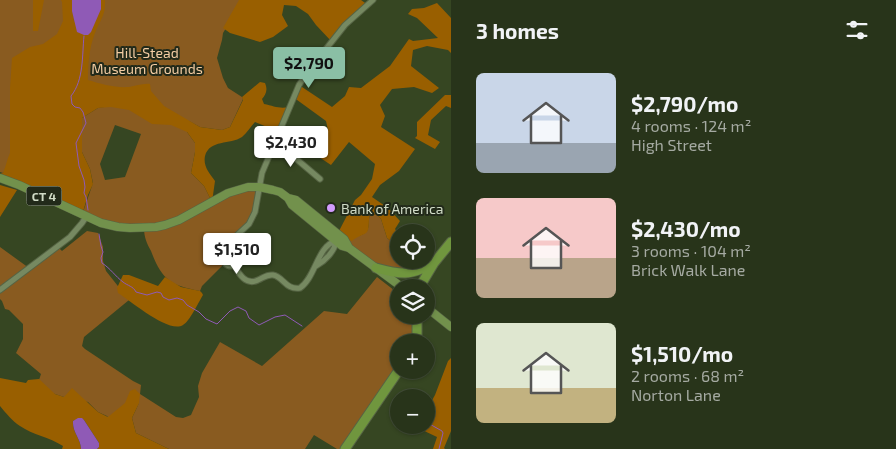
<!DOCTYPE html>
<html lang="en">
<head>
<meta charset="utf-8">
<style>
  :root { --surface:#28341a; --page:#343f27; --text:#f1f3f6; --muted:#a5aaa2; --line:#444f39; --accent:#8abfa5 }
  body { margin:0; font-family:"Exo 2",sans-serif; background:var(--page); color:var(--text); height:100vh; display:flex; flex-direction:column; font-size:19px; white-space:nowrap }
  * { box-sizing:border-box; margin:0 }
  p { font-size:16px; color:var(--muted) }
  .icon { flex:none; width:28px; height:28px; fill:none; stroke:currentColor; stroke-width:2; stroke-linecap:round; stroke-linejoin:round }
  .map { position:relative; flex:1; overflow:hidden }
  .details { display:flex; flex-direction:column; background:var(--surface); width:445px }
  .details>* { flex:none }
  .fabs { position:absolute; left:390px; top:224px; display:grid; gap:10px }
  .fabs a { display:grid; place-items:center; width:45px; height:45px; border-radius:50%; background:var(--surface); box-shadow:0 1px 4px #0004,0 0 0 1px var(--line); font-size:25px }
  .price { position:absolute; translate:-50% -42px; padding:0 11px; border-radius:5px; background:#fff; color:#222; font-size:16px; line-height:32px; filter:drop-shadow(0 1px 2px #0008) }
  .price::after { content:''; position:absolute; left:50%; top:30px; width:15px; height:11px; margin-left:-8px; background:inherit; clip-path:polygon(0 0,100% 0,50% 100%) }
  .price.current { background:var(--accent); color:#111 }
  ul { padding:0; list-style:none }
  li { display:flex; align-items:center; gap:15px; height:125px; padding:0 25px }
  li span { display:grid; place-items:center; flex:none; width:140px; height:100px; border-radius:8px; color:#555 }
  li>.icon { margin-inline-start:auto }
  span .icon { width:60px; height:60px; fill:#fffc; stroke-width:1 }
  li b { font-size:21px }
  h2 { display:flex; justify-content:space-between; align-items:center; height:60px; padding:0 25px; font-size:21px }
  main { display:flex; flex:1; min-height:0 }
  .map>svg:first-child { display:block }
  .green { fill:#895b20; fill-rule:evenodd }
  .forest { fill:#995f00 }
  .water { fill:#8f5ab6 }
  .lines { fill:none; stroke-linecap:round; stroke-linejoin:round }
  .stream { stroke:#8f5ab6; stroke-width:1 }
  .street-casing { stroke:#566444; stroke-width:7 }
  .primary-casing { stroke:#566444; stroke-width:9 }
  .highway-casing { stroke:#566444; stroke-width:11 }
  .street { stroke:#768961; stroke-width:5 }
  .primary { stroke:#72914c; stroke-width:8 }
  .highway { stroke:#70963e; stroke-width:9 }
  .poi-dot { fill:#d29cfd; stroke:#222a1a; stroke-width:2 }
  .labels { text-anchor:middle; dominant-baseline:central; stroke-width:4; stroke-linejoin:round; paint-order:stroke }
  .shield { fill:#222a1a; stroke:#9ca692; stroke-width:1 }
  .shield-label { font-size:12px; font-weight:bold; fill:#d0dbc6 }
  .park-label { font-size:14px; fill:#f4cda3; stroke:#222a1a }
  .poi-label { font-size:14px; fill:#d0dbc6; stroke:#222a1a; text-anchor:start }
</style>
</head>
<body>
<main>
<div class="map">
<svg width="451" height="449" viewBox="0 0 451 449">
  <rect width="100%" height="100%" fill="#364622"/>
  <!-- green -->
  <path class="green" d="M0,0H243L223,33L222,40L217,58L223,78L228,88L242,97L243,99L230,127L222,130L200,127L189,121L187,132L195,143V152L191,173L204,186L212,202L259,187L252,218L235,237L231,250C224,251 221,257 225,263L202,286L200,291C170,285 162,280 151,251C147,244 144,237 144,228H130L82,215L93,183L90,169L82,152V118L98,108L104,107L75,95L3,173L0,172ZM115,125L141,134L125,177L105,180L100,164Z
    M370,214L377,215L381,219L387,238L395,244L394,254L399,258V260H402L415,269L376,268L344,239C350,238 364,236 367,231C370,226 368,219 370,214Z
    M87,231L98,233L103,247V261L106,271L129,300L84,337L82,346L85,349L133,381L141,385L140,394L176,417L183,418L191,415L199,397L198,386L202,373L220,342L262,366L324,311L347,314L377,277L399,294V315H412L413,327L412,342H399V366L341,449H337L314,435L305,449H169L136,433L132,418L139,403L122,433L107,416L98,412L88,402L64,397L34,387L39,380L41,374L16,353L23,339V324L9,310L5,309L2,301L0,299V247L29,268L57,246L62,251Z"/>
  <!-- forest -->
  <path class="forest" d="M33,0H44L38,31H33Z
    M61,0H72V11L74,22L97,17L101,9V0H105C106,15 100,20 95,33C89,48 88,65 88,80C101,84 115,88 129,87C136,86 143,83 150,84L151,91L164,106L200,127L222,130L230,127L243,100L242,97L260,82L265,83C268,90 266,94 262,99L264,104C274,106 279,109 289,107L279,132L255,122C251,126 247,133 242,137C230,145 210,139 205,156C203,166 209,173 215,181L212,202L204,186L191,173L195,152V143L187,132L171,125L152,124L129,110L111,107L98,108L82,118V152L90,169L93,184L88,195L82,215L0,174L3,173C6,166 7,159 10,153V88L12,58L30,47L43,44L57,34L63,21L62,2Z
    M239,0H361L368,5L332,42L316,25L308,14L296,6L284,5L282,15L288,26L273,37L260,42L230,33L223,28Z
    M437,3L451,18V53L448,50L427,46L413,50L411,66L439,88L432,93L414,87L392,89L380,105L385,116L381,127L415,149L399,171L380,185L372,197L388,208L400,221L395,229L399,234V258L393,254L395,244L387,238L381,219L377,215L370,214C368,219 370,228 367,232C365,235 357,236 352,241L344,239L339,231L355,200L361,195L372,179L375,164L349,142L331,165L313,153L328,130L326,121L293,97L299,85L332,107L345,96L349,87L361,88L390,66L409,39L413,41L438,38L417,18L408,14L412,9L424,8Z
    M445,95H451V108L446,106L431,120L428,135L440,142L435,149L415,138L417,136V122Z
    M0,185L17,190L0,217Z
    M123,275H129L158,286L165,277L181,287L200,291L202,293L203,295C198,303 190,321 183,325C169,334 131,301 118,293L117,288Z
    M451,358V431L444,448L445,449H433L437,437L418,428L419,425H426V411L435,395L448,361Z
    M0,378L26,383L28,380L39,379L55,394L64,397L72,388L98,412L108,417L125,403L130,391L135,389L140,394L139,403L132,418L136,433L169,449H97L99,447V443L84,420L81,418L73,421C72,432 81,439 81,449H62L63,446C49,437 33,435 20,426C12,421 6,413 0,406Z"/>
  <!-- water -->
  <path class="water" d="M72,0H101V9L91,32L88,35H84L77,32L72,11Z
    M78,418H82L84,420L99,443V447L97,449H81C81,439 72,432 73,421Z"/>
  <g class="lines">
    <!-- stream -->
    <path class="stream" d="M84,36C82,55 84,80 71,96L72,104L75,107L80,108L83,112L86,123L76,143L79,166L84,180L85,187L84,193L86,197L88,210
      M99,234L101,246L103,252L101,258L102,263C111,269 115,276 123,282C128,286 133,286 136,292L147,295L157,292L161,293L163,297L169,300L177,298L183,300L187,305L199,312L206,319L217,324L230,311L238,307L246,311L249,318L259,325L275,317L285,315L302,326
      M426,422L442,431L443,433L439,449"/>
    <defs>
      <path id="street" d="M275,141L320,179
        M223 258a8 8 0 1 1 16 0a8 8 0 1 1-16 0Z
        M231,250L232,243L235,237L249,224L255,212L262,173L299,85L307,73L345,25L373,0
        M234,265C239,274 246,286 258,280C263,278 267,274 273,275C284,277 285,290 300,288C316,277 317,246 336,241
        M316,266C325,261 335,251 336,241
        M0,290L70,237L82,223L86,217"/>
      <path id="primary" d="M0,178L19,185L101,223L118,227L130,228L156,227L165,225L179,220L228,193L248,187H259L273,190L280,192L288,198L296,200L344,239L349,248
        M288,198L292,205L336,241L342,246L349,248L403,288
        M426,307L451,327"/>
      <path id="highway" d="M376,268C402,275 410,276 434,263
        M419,288L434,263L451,242
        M415,342L417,335V315
        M345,449L399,370"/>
    </defs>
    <!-- street casing -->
    <use href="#street" class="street-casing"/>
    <!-- primary casing -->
    <use href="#primary" class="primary-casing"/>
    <!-- highway casing -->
    <use href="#highway" class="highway-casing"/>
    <!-- street -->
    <use href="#street" class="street"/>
    <!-- primary -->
    <use href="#primary" class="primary"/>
    <!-- highway -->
    <use href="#highway" class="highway"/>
  </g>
  <!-- markers -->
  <circle class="poi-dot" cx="331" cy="208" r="5"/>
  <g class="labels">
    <!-- shield labels -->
    <rect class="shield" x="26.5" y="186.5" width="35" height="19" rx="4"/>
    <g class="shield-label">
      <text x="44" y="196">CT 4</text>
    </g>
    <!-- park labels -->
    <g class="park-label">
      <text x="147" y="52">Hill-Stead<tspan x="147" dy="16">Museum Grounds</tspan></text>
    </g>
    <!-- poi labels -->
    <g class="poi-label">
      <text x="341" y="208">Bank of America</text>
    </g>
  </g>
</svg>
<div class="fabs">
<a><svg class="icon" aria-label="locate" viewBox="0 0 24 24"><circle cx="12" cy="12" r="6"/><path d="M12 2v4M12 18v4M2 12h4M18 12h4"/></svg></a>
<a><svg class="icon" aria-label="layers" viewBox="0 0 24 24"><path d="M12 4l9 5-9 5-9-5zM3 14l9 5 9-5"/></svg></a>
<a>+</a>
<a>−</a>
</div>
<b class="price current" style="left:309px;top:89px">$2,790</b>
<b class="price" style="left:291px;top:168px">$2,430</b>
<b class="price" style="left:237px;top:275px">$1,510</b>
</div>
<section class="details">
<h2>3 homes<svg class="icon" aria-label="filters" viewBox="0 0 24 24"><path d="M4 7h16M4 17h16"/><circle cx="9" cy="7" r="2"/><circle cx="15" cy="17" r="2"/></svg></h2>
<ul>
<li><span style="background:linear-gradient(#c9d6e8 70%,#9aa5b1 0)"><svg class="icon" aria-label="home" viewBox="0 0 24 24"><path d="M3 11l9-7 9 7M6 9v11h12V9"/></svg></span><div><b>$2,790/mo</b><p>4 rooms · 124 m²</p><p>High Street</p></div></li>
<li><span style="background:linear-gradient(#f6c9c9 60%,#b9a48a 0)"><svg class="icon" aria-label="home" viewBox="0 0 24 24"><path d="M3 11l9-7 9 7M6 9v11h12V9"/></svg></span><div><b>$2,430/mo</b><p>3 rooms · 104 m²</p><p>Brick Walk Lane</p></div></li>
<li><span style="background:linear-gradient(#dfe7d0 65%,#c2b280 0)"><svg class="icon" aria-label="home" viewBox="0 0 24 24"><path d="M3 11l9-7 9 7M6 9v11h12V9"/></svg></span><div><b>$1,510/mo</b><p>2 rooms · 68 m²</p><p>Norton Lane</p></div></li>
</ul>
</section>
</main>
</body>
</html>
